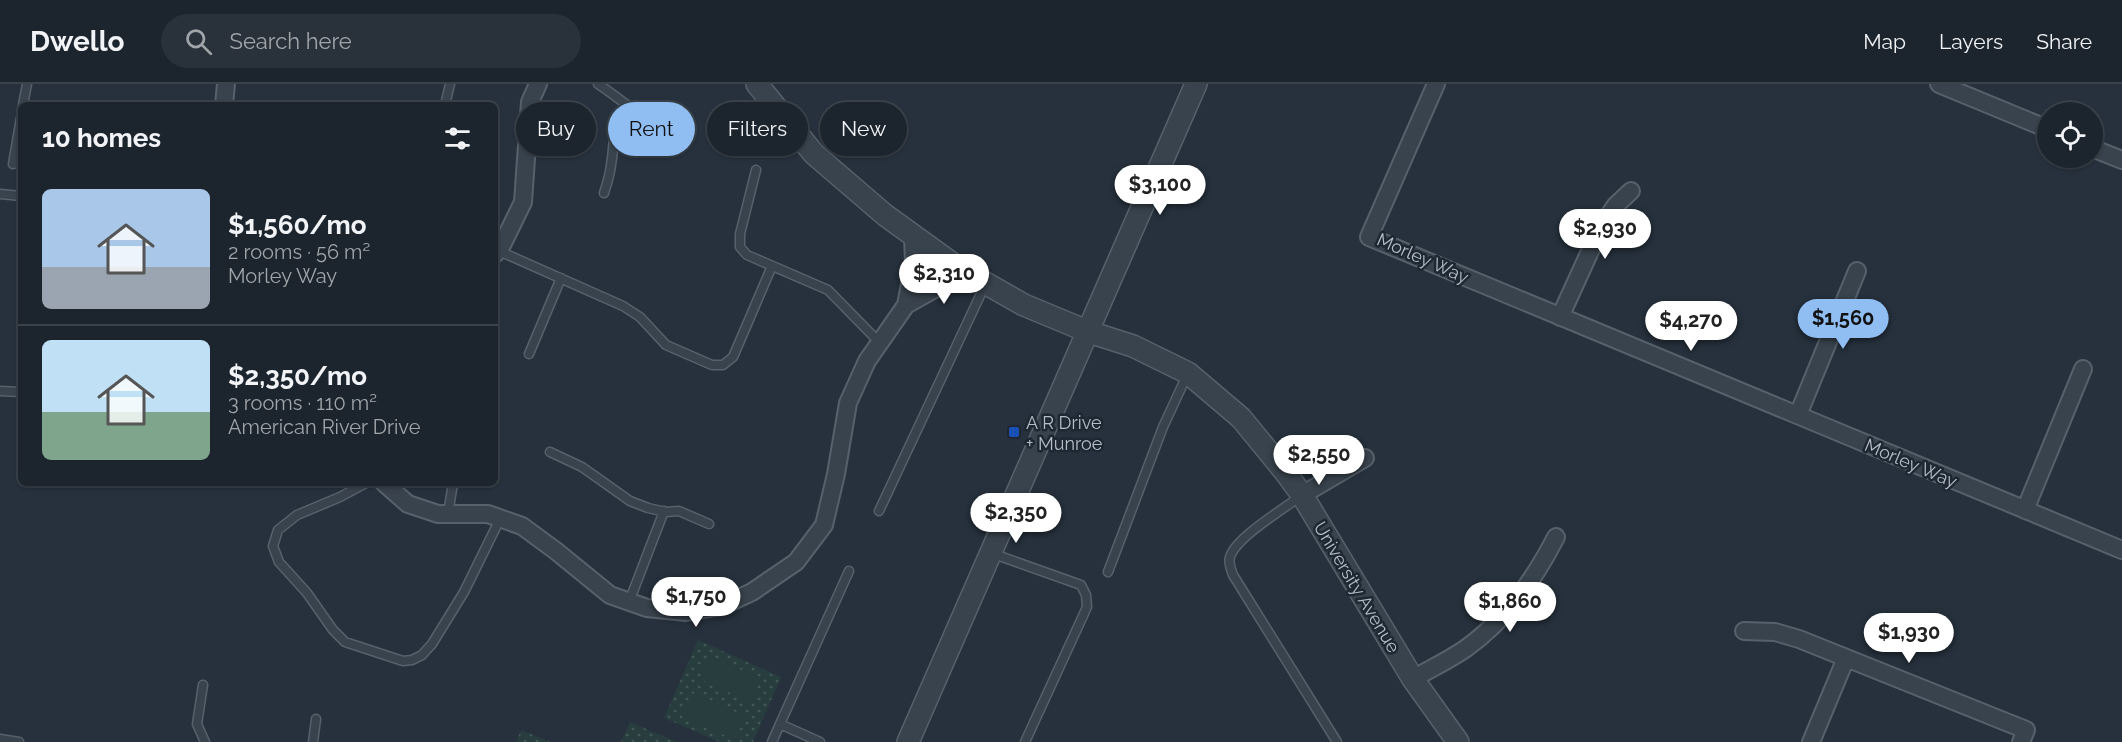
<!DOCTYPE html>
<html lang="en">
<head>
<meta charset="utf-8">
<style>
  :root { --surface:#1c252e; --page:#29313a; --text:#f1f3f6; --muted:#a0a5aa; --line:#3a424a; --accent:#90bdf2 }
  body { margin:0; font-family:Raleway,sans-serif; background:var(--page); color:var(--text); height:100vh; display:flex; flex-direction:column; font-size:22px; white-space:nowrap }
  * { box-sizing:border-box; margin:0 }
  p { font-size:20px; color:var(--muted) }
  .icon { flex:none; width:33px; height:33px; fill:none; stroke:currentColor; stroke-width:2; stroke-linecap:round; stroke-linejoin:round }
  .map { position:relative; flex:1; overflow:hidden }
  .details { position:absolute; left:18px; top:18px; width:480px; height:384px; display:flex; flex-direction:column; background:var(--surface); border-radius:9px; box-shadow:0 2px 4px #0004,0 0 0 2px var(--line) }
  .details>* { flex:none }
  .banner { position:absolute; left:516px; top:18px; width:570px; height:54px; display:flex; gap:12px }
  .controls { position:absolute; left:2037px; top:18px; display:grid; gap:12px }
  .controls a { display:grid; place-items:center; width:66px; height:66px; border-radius:50%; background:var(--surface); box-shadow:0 2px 4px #0004,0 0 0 2px var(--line); font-size:30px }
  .price { position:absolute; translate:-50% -51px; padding:0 14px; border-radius:21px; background:#fff; color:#222; font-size:20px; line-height:39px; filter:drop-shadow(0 2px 3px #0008) }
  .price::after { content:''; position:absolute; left:50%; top:36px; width:18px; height:14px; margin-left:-9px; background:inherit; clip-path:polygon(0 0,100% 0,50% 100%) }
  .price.active { background:var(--accent); color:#111 }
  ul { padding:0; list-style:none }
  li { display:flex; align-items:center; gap:18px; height:150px; padding:0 24px }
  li+li { border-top:2px solid var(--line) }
  li span { display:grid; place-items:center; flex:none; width:168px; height:120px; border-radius:9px; color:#555 }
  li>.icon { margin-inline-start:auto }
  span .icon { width:72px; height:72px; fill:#fffc; stroke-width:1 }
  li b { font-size:26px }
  h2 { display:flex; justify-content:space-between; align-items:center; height:72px; padding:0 24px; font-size:26px }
  .tag { padding:0 21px; border-radius:27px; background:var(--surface); box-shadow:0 2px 4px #0004,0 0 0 2px var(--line); font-size:21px; line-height:54px }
  .tag.active { background:var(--accent); color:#111 }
  header { display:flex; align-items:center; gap:36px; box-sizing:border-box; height:84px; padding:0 30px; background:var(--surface); border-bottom:2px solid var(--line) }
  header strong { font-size:28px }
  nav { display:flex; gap:33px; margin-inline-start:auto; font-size:21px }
  .search { width:420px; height:54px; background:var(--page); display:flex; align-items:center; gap:15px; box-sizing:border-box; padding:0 21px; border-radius:33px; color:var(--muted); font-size:22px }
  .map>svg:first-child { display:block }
  .park { fill:url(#park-dots) }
  .pitch { fill:#273d3e }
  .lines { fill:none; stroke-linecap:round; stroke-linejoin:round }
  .service-casing { stroke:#57616b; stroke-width:11 }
  .minor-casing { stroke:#57616b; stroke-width:20 }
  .tertiary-casing { stroke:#57616b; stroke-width:24 }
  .service { stroke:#39434d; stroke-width:8 }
  .minor { stroke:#39434d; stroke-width:16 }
  .tertiary { stroke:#39434d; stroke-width:21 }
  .transit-dot { fill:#1a4fb4; stroke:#1e2832; stroke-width:2 }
  .labels { text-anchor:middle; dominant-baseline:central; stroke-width:5; stroke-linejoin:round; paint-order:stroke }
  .street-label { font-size:18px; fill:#b5bec8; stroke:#1e2832 }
  .poi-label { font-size:18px; fill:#b5bec8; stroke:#1e2832; text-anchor:start }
</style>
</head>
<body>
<header>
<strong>Dwello</strong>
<div class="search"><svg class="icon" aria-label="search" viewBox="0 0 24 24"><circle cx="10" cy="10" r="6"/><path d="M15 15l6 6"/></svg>Search here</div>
<nav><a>Map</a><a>Layers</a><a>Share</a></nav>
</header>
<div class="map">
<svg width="2122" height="658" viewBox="0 0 2122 658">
  <defs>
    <pattern id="park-dots" width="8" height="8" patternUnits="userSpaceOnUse" patternTransform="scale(1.5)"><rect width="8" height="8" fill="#273d3e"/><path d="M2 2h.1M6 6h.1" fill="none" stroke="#445758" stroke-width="1.8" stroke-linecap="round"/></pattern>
  </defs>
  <rect width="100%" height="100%" fill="#26313d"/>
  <!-- park -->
  <path class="park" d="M698,556L781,593L753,658H720L664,634Z
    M630,638L677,658H621Z
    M521,646L550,658H516Z"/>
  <!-- pitch -->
  <path class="pitch" d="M709,572L761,594L751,618L699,595Z
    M693,609L745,632L735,656L683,633Z"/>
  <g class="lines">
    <defs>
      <path id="service" d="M598,0C622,16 643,35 668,50
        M23,21L27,0
        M445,21L450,0
        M13,80L21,34
        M756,86L740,150V163L747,171L828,206L880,259
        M604,109C607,100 610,90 611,81C616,52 609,50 630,24
        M0,110L21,112
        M499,167L623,222L640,233L666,261L712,281H723L733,273L772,182
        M529,270L561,194
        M0,307L21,308
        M550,368L582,383L630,417L648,424L666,428L679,427L709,440
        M366,399L340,413L297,431L278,446L273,462L279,478L307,509L333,546L345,558L403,577L412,576L422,571L432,560L464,508L500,435
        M1302,411C1284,425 1236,453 1230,473C1228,479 1231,485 1233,491L1337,658
        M879,427L985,201
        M448,430L453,399
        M991,469L1081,501L1086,511L1087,523L1025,658
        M1108,488L1163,343L1188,289
        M629,518L664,427
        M203,601L197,640L205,658
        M0,655L19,658
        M313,658L316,635
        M772,658L780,640
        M820,658L780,640L849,487"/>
      <path id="minor" d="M1436,0L1369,153L2122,466
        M1939,0L2048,45
        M224,21L226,0
        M2092,64L2122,76
        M495,170L501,163L523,118L530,18L538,0
        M906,221C929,209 946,195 972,192
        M1560,233L1602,141L1616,121L1631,107
        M1798,331L1857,187
        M384,399L408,420L438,430H488L522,442L556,467L610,511L647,524L686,528L722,522L752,508L796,478L824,441L836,390L848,319L867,277L906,221L914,180L913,151
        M1302,411L1365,374
        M2025,426L2083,285
        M1744,547L1775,548L1799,555L2026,646L2021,658
        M1413,595C1430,585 1449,576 1465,565C1506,536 1534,496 1556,453
        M1811,658L1846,574"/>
      <path id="tertiary" d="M757,0L814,70L885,131L957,183L1024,221L1089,248L1133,262L1188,289L1241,334L1286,389L1302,411L1413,595L1458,658
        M908,658L1196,0"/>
    </defs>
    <!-- service casing -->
    <use href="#service" class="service-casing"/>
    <!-- minor casing -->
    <use href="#minor" class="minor-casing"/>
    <!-- tertiary casing -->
    <use href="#tertiary" class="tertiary-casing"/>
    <!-- service -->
    <use href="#service" class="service"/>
    <!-- minor -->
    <use href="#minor" class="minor"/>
    <!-- tertiary -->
    <use href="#tertiary" class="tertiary"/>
  </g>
  <!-- markers -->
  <rect class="transit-dot" x="1008" y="342" width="12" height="12" rx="3"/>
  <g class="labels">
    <!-- street labels -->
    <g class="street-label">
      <text transform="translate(1423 174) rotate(24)">Morley Way</text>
      <text transform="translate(1911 379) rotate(23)">Morley Way</text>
      <text transform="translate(1357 503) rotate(59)">University Avenue</text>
    </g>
    <!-- poi labels -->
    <g class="poi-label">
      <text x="1026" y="338">A R Drive<tspan x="1026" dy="21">+ Munroe</tspan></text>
    </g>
  </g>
</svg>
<div class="controls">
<a><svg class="icon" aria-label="locate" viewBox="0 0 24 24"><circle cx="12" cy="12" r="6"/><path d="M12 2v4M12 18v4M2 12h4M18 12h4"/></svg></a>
</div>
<b class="price" style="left:1160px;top:132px">$3,100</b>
<b class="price" style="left:1605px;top:176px">$2,930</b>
<b class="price" style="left:944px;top:221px">$2,310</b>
<b class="price active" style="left:1843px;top:266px">$1,560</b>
<b class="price" style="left:1691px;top:268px">$4,270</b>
<b class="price" style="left:1319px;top:402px">$2,550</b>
<b class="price" style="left:1016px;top:460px">$2,350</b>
<b class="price" style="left:696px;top:544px">$1,750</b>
<b class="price" style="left:1510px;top:549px">$1,860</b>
<b class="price" style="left:1909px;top:580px">$1,930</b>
<div class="banner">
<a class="tag">Buy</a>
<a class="tag active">Rent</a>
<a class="tag">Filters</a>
<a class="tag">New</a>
</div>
<section class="details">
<h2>10 homes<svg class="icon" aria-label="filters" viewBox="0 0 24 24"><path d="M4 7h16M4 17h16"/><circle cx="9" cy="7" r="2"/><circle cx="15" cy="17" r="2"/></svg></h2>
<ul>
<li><span style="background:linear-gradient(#a9c7e8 65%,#9aa5b1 0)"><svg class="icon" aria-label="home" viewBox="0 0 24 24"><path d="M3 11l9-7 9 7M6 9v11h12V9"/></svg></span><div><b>$1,560/mo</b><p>2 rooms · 56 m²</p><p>Morley Way</p></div></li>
<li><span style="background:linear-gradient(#bfe0f5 60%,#7fa58c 0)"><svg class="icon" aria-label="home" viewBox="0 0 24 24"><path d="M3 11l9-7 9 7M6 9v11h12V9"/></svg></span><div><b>$2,350/mo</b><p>3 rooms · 110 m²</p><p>American River Drive</p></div></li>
</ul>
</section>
</div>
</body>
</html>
